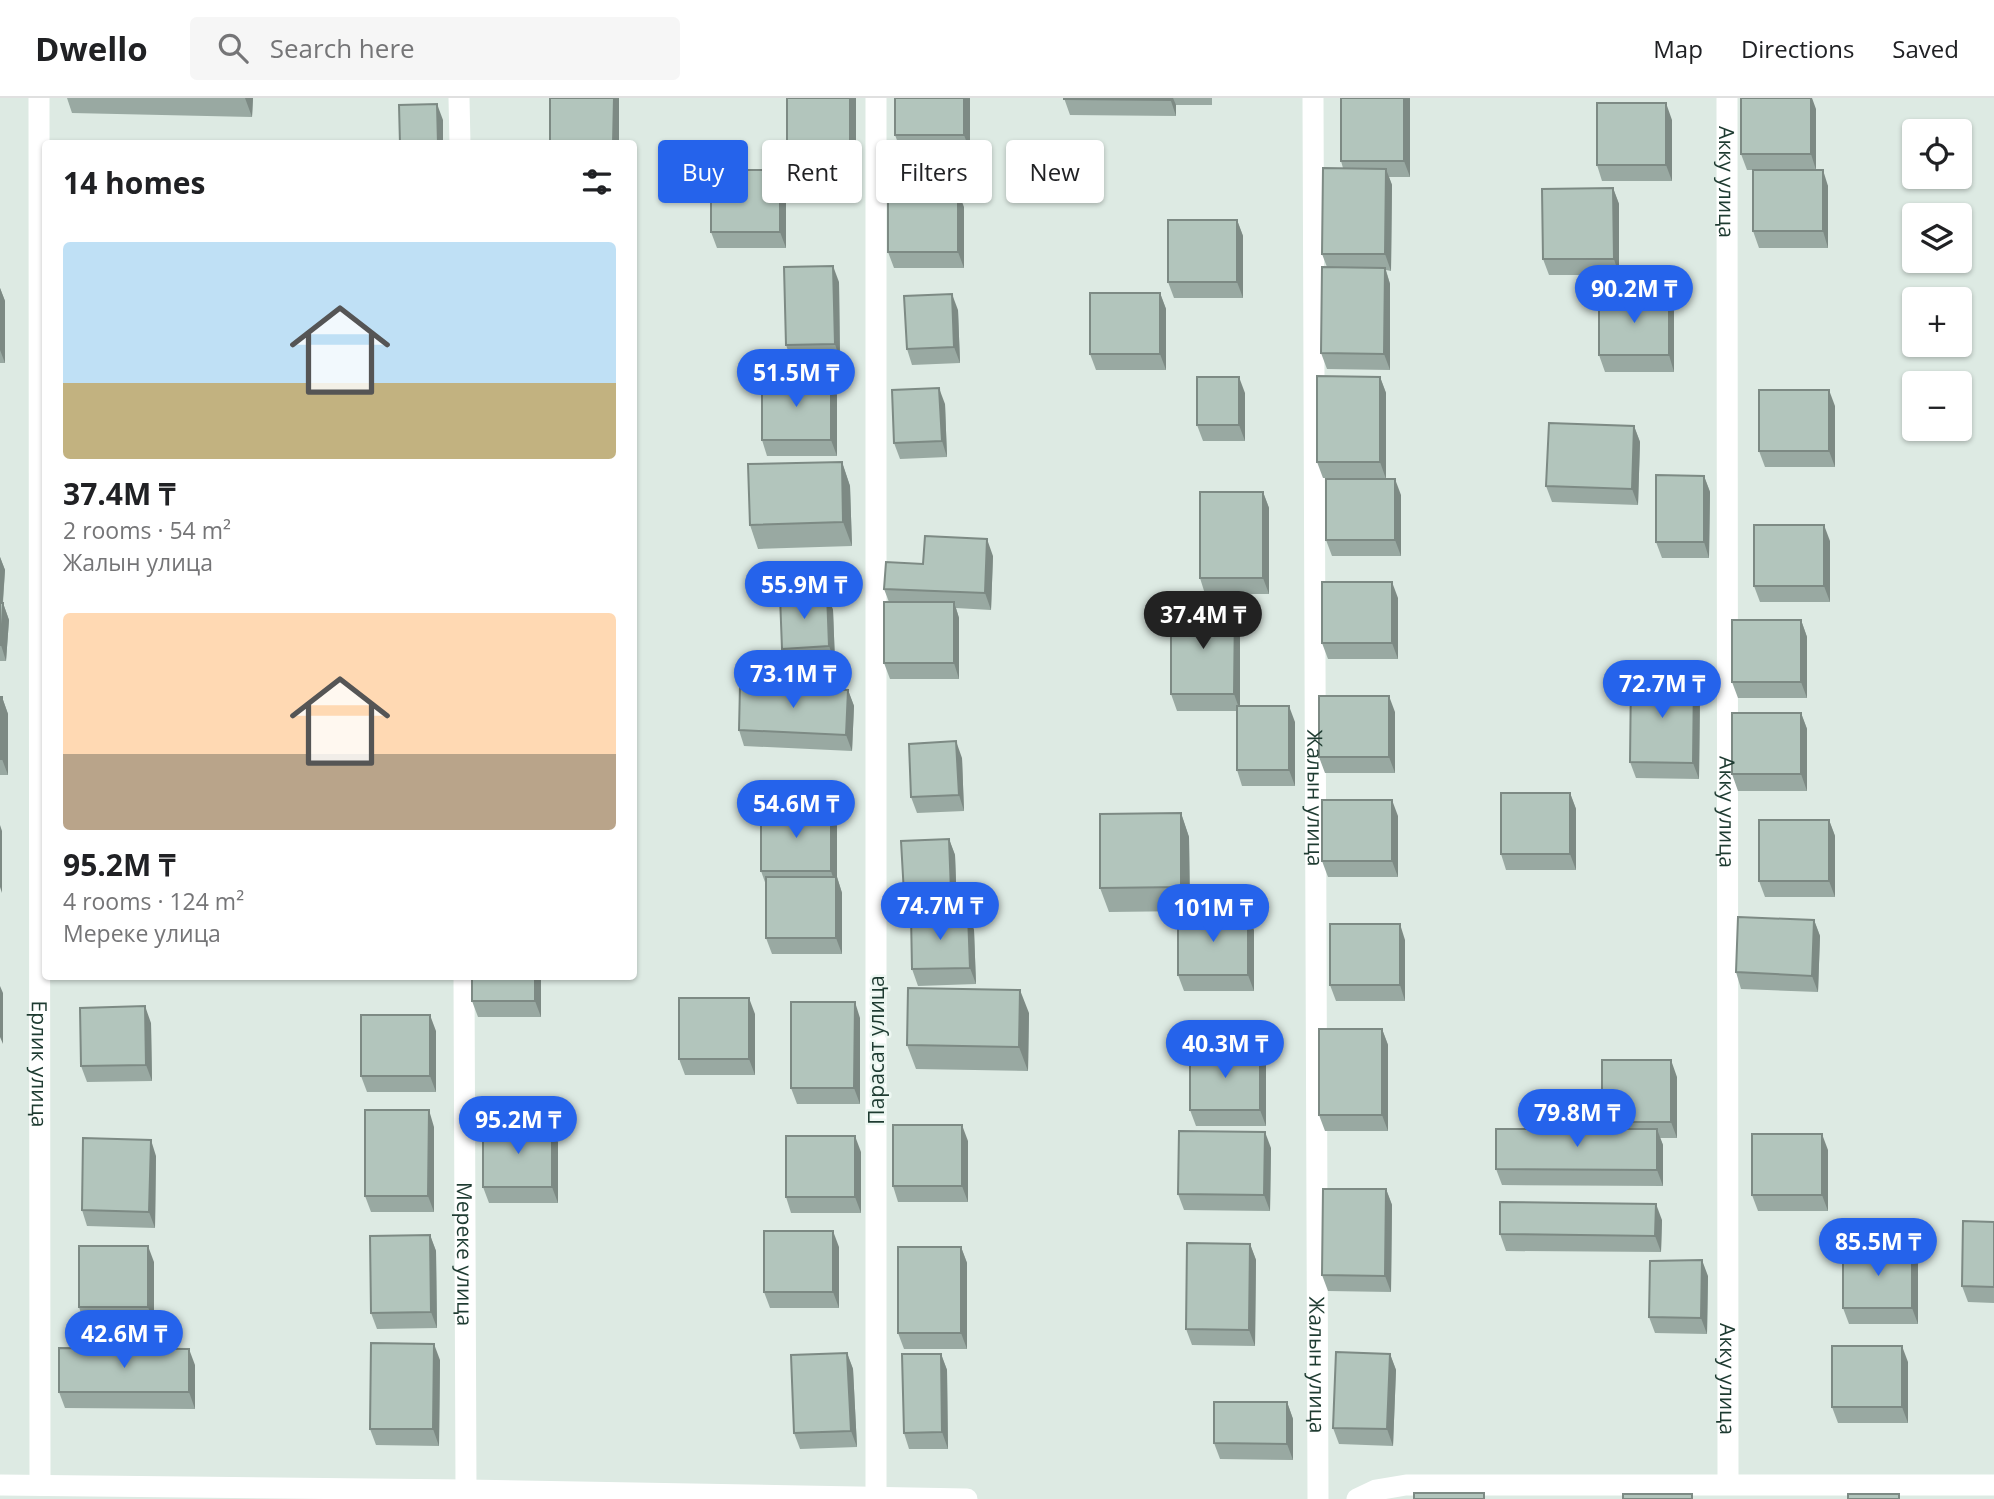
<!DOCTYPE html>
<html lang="en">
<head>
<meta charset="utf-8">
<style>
  :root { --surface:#fff; --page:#f6f6f6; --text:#202124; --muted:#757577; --line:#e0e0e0; --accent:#2563eb }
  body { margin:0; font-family:"Open Sans",sans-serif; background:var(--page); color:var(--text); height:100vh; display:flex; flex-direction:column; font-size:26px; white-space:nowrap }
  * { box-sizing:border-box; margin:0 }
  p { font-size:23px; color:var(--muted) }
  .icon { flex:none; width:38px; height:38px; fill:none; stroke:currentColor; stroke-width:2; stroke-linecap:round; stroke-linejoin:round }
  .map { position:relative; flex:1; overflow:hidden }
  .details { position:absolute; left:42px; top:42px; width:595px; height:840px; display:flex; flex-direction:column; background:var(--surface); border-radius:7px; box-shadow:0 2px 5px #0004 }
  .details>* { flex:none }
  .guide { position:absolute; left:658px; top:42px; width:665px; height:63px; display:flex; gap:14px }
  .controls { position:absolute; left:1902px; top:21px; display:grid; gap:14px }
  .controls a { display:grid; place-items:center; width:70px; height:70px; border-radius:7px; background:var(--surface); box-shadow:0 2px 5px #0004; font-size:35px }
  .price { position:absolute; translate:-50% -60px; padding:0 16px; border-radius:24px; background:var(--accent); color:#fff; font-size:23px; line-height:46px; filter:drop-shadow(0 2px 4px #0008) }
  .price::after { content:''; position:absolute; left:50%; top:42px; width:21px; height:16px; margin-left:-10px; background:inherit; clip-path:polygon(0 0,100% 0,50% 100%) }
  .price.selected { background:#222; color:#fff }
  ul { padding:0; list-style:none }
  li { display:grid; align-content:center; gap:14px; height:371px; padding:0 21px }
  li span { display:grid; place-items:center; height:217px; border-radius:7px; color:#555 }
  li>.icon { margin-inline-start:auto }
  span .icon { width:126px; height:126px; fill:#fffc; stroke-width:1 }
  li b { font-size:30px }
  h2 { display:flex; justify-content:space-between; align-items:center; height:84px; padding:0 21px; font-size:30px }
  .pill { padding:0 24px; border-radius:7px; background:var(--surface); box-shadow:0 2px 5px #0004; font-size:24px; line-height:63px }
  .pill.selected { background:var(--accent); color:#fff }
  header { display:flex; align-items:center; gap:42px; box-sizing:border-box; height:98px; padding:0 35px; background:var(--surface); border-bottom:2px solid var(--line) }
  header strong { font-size:33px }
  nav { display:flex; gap:38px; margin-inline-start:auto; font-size:24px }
  .search { width:490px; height:63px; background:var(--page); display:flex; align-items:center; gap:18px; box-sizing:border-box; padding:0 24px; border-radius:7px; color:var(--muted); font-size:26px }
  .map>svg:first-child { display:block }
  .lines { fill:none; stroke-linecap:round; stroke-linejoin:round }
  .minor { stroke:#fff; stroke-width:21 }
  .tertiary { stroke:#fff; stroke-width:21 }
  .wall { fill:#99a9a2 }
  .shaded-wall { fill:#7d8a84 }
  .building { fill:#b2c5bc; stroke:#7d8a84; stroke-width:2 }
  .labels { text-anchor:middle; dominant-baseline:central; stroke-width:5; stroke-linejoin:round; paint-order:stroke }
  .street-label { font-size:21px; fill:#1e3b31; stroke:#edf7f2 }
</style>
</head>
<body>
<header>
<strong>Dwello</strong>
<div class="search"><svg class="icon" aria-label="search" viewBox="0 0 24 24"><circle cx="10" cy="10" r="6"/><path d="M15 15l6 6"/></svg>Search here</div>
<nav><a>Map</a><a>Directions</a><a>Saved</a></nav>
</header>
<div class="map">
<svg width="1994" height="1401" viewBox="0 0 1994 1401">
  <rect width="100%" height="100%" fill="#ddeae3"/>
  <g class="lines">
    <!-- minor -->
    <g class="minor">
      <path id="s1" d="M39,0L40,1387"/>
      <path d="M459,0L460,46"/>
      <path d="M876,0V1399"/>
      <path id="s2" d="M1313,0L1318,1401"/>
      <path id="s3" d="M1727,0L1728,1385"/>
      <path id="s4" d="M464,878L466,1392"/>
    </g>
    <!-- tertiary -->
    <path class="tertiary" d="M0,1387L466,1392L967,1401
      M1357,1401L1376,1392L1406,1387H1994"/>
  </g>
  <!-- wall -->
  <path class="wall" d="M67,0H253L252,19L72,15Z
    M856,0V76H793L787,59Z
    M970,0V53H901L895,37Z
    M1064,0H1212V7H1176V18L1070,17Z
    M1341,0H1410V79H1389L1392,87L1391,173L1386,172L1390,186V272L1327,271L1321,255L1327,169L1322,156L1343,70L1341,63Z
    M1816,11V72L1828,88V150H1759L1753,133V72H1747L1741,56Z
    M1672,22V83H1602L1597,67Z
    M786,89V150H717L711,134Z
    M1613,90L1619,106V177H1549L1543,161Z
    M964,109V170H894L888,154Z
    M1237,122L1243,138V200H1174L1168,184Z
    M839,184L840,262L792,264L786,247Z
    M0,190L5,203V265H0Z
    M1160,195L1166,211V272H1096L1090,256Z
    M1669,196L1674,213V274H1605L1599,257Z
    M958,212L960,265L912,267L907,251Z
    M1380,279L1386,295V381L1323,380L1317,364Z
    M1245,295V343H1203L1197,327Z
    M837,297V358H767L762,342Z
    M945,306L947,359L900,361L894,345Z
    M1835,308V369H1765L1759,353Z
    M1634,328L1640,344L1638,407L1552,404L1546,388Z
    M842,364L850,388L852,448L758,451L750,427Z
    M1704,378L1710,394L1709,460H1662L1656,444Z
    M1263,394L1269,410V496H1205L1200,480Z
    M1401,397V458H1332L1326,442Z
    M1830,443V504H1760L1754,488Z
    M993,458L991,512L956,510L959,520V581H890L884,565L889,504L884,491L923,466Z
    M0,459L5,472L3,505L9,522L6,563H0Z
    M827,495L833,512L835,564L788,567L782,551Z
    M1398,500V561H1328L1322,545Z
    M1235,511L1240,527V608L1295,624V688H1242L1237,672V613H1177L1171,596Z
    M1801,522L1807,539V600H1738L1732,584Z
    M1694,579L1700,595L1699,681L1636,680L1630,664Z
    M848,592L854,608L852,653L744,648L739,632Z
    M0,599H2L8,616V677H0Z
    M1395,614V675H1325L1319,659Z
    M1801,615L1807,631V693H1738L1732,676Z
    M962,660L964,713L917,715L911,699Z
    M1570,695L1576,711V772H1506L1501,756Z
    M831,712L837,728V779L842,795V856H772L766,840V787L761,773Z
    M1181,715L1189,739L1190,813L1109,814L1100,790Z
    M1398,718V779H1328L1322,763Z
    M1829,722L1835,738V799H1765L1759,783Z
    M949,741L955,757L957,810L909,812L904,796Z
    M968,816L974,832L976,886L918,888L912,871Z
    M1814,822L1820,838L1818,894L1741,891L1736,874Z
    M1254,832V893H1184L1178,877Z
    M1405,842V903H1336L1330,887Z
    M384,878H439V879H384Z
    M541,878V919H478L472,903Z
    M1029,915L1028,973L916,971L907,947Z
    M755,916V977H685L679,961Z
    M860,920V1006H797L791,990Z
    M151,925L152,983L87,984L81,968Z
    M1382,931L1388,947V1033H1325L1319,1017Z
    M436,933V994H367L361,978Z
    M1266,967V1028H1196L1190,1012Z
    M1677,979V1040H1660L1663,1047V1088L1502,1087L1496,1071L1604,1031L1602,1024Z
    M434,1029V1114H371L365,1098Z
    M968,1043V1104H898L893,1088Z
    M558,1044V1105H489L483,1089Z
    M1271,1050L1270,1113L1184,1112L1178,1096Z
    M1828,1052V1113H1758L1752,1097Z
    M861,1054V1115H791L786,1099Z
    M156,1058L155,1130L87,1128L82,1112Z
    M1386,1091L1392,1107L1391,1194L1328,1193L1322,1177Z
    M1662,1122L1661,1154L1506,1153L1500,1136Z
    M1994,1124V1205L1968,1204L1962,1188Z
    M430,1137L436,1153L437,1230L377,1231L371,1215Z
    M1250,1146L1256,1162L1255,1248L1192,1247L1186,1231Z
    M839,1149V1210H770L764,1194Z
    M961,1149L967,1165V1251H904L898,1235Z
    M1912,1149L1918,1165V1226H1849L1843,1210Z
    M154,1164V1225H84L79,1209Z
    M1708,1178L1707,1236L1655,1235L1649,1219Z
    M847,1255L853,1271L857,1349L800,1351L794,1335Z
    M941,1256L947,1272L948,1351H909L904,1335Z
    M1390,1256L1396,1272L1393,1348L1339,1346L1333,1330Z
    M440,1262L439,1348L376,1347L370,1331Z
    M1908,1264V1325H1838L1832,1309Z
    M195,1267V1311L65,1310L59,1294Z
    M1287,1304L1293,1321V1362L1220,1361L1214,1345Z"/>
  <!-- shaded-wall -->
  <path class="shaded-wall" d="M245,0H253L252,19Z
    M614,0H619V46H613Z
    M850,0H856V76L850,59Z
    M964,0H970V53L964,37Z
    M1170,0H1173L1176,7V18Z
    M1404,0H1410V79L1404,63Z
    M1811,0H1812L1816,11V72L1811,56Z
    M1666,5L1672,22V83L1666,67Z
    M437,6L443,22V46H438Z
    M1386,71L1392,87L1391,173L1385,156Z
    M780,72L786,89V150L780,134Z
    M1823,72L1828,88V150L1823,133Z
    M1613,90L1619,106V177L1614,161Z
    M958,93L964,109V170L958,154Z
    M1237,122L1243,138V200L1237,184Z
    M833,168L839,184L840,262L835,246Z
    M1385,170L1390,186V272L1384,256Z
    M0,190L5,203V265L0,252Z
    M1160,195L1166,211V272L1160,256Z
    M952,196L958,212L960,265L954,249Z
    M1669,196L1674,213V274L1669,257Z
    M1239,279L1245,295V343L1239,327Z
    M1380,279L1386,295V381L1380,364Z
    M831,280L837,297V358L831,342Z
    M939,290L945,306L947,359L942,343Z
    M1829,292L1835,308V369L1829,353Z
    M1634,328L1640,344L1638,407L1632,391Z
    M842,364L850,388L852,448L843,424Z
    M1704,378L1710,394L1709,460L1704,444Z
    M1395,381L1401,397V458L1395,442Z
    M1263,394L1269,410V496L1263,480Z
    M1824,427L1830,443V504L1824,488Z
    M987,441L993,458L991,512L985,495Z
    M0,459L5,472L2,514L0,508Z
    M1392,484L1398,500V561L1392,545Z
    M827,495L833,512L835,564L829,548Z
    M954,504L959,520V581L954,565Z
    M3,505L9,522L6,563L1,547Z
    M1235,511L1240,527V613L1234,596Z
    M1801,522L1807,539V600L1801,584Z
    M1694,579L1700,595L1699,681L1693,665Z
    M848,592L854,608L852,653L846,637Z
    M1389,598L1395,614V675L1389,659Z
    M2,599L8,616V677L2,661Z
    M1289,608L1295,624V688L1289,672Z
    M1801,615L1807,631V693L1801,676Z
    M956,643L962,660L964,713L959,697Z
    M1570,695L1576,711V772L1570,756Z
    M1392,702L1398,718V779L1392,763Z
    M831,712L837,728V779L842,795V856L836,840V789L831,773Z
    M1181,715L1189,739L1190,813L1181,789Z
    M1829,722L1835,738V799L1829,783Z
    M0,727L2,733V795L0,789Z
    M949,741L955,757L957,810L951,794Z
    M968,816L974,832L976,886L970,870Z
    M1248,816L1254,832V893L1248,877Z
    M1814,822L1820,838L1818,894L1812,878Z
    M1400,826L1405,842V903L1400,887Z
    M535,878H541V919L535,903Z
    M0,888L3,895V946L0,939Z
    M1020,892L1029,915L1028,973L1019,949Z
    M749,900L755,916V977L749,961Z
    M855,904L860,920V1006L854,990Z
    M145,908L151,925L152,983L146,967Z
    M430,917L436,933V994L430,978Z
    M1382,931L1388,947V1033L1382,1017Z
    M1260,951L1266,967V1028L1260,1012Z
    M1671,962L1677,979V1040L1671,1024Z
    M429,1012L434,1029V1114L428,1098Z
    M962,1027L968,1043V1104L962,1088Z
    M552,1028L558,1044V1105L552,1089Z
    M1657,1031L1663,1047V1088L1657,1072Z
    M1265,1034L1271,1050L1270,1113L1264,1097Z
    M1822,1036L1828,1052V1113L1822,1097Z
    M855,1038L861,1054V1115L855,1099Z
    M151,1042L156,1058L155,1130L149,1114Z
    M1386,1091L1392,1107L1391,1194L1385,1178Z
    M1656,1106L1662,1122L1661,1154L1655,1138Z
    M833,1133L839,1149V1210L833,1194Z
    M430,1137L436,1153L437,1230L431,1214Z
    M1250,1146L1256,1162L1255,1248L1249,1232Z
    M148,1148L154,1164V1225L148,1209Z
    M961,1149L967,1165V1251L961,1235Z
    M1912,1149L1918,1165V1226L1912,1210Z
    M1702,1162L1708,1178L1707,1236L1701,1220Z
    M434,1246L440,1262L439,1348L433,1331Z
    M1902,1248L1908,1264V1325L1902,1309Z
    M189,1251L195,1267V1311L189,1294Z
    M847,1255L853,1271L857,1349L851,1333Z
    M941,1256L947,1272L948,1351L942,1334Z
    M1390,1256L1396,1272L1393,1348L1387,1331Z
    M1287,1304L1293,1321V1362L1287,1346Z"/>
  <!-- building -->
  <path class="building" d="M550,0H614L613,46H550Z
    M787,0H850V59H787Z
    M895,0H964V37H895Z
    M1064,0H1170V2L1064,1Z
    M1341,0H1404V63H1341Z
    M1741,0H1811V56H1741Z
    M1597,5H1666V67H1597Z
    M437,6L438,46H400L399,7Z
    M1323,70L1386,71L1385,156H1322Z
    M711,72H780V134H711Z
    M1753,72H1823V133H1753Z
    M1613,90L1614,161H1543L1542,91Z
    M888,93H958V154H888Z
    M1168,122H1237V184H1168Z
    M44,166H46V252H44Z
    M833,168L835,246L786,247L784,169Z
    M1322,169L1385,170L1384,256L1321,255Z
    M1090,195H1160V256H1090Z
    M952,196L954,249L907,251L904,198Z
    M1599,196H1669V257H1599Z
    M1317,278L1380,279V364H1317Z
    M1197,279H1239V327H1197Z
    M762,280H831V342H762Z
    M939,290L942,343L894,345L892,292Z
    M1759,292H1829V353H1759Z
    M1549,325L1634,328L1632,391L1546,388Z
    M842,364L843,424L750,427L748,366Z
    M1656,377L1704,378V444H1656Z
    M1326,381H1395V442H1326Z
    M1200,394H1263V480H1200Z
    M1754,427H1824V488H1754Z
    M925,438L987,441L985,495L884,491L886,464L923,466Z
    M1322,484H1392V545H1322Z
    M827,495L829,548L782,551L780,498Z
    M884,504H954V565H884Z
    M0,505H3L1,547H0Z
    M1171,511H1235L1234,596H1171Z
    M1732,522H1801V584H1732Z
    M1631,578L1694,579L1693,665L1630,664Z
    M740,588L848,592L846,637L739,632Z
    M1319,598H1389V659H1319Z
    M0,599H2V661H0Z
    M1237,608H1289V672H1237Z
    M1732,615H1801V676H1732Z
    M956,643L959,697L911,699L909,646Z
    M1501,695H1570V756H1501Z
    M1322,702H1392V763H1322Z
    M761,712H831V773H761Z
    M1181,715V789L1100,790V716Z
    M1759,722H1829V783H1759Z
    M949,741L951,794L904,796L901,743Z
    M766,779H836V840H766Z
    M968,816L970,870L912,871L911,817Z
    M1178,816H1248V877H1178Z
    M1738,819L1814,822L1812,878L1736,874Z
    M1330,826H1400V887H1330Z
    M472,878H535V903H472Z
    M908,890L1020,892L1019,949L907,947Z
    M679,900H749V961H679Z
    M791,904H855L854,990H791Z
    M145,908L146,967L81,968L80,910Z
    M361,917H430V978H361Z
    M1319,931H1382V1017H1319Z
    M1190,951H1260V1012H1190Z
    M1602,962H1671V1024H1602Z
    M365,1012H429L428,1098H365Z
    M893,1027H962V1088H893Z
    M483,1028H552V1089H483Z
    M1496,1031H1657V1072L1496,1071Z
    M1179,1033L1265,1034L1264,1097L1178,1096Z
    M1752,1036H1822V1097H1752Z
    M786,1038H855V1099H786Z
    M83,1040L151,1042L149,1114L82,1112Z
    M1323,1091H1386L1385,1178L1322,1177Z
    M1500,1104L1656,1106L1655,1138L1500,1136Z
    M1963,1123L1994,1124V1189L1962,1188Z
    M764,1133H833V1194H764Z
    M430,1137L431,1214L371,1215L370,1138Z
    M1187,1145L1250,1146L1249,1232L1186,1231Z
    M79,1148H148V1209H79Z
    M898,1149H961V1235H898Z
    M1843,1149H1912V1210H1843Z
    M1702,1162L1701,1220L1649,1219L1650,1163Z
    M371,1245L434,1246L433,1331H370Z
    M1832,1248H1902V1309H1832Z
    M59,1250L189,1251V1294H59Z
    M1336,1254L1390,1256L1387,1331L1333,1330Z
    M847,1255L851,1333L794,1335L791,1257Z
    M902,1256H941L942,1334L904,1335Z
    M1214,1304H1287V1346L1214,1345Z
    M1414,1395H1484V1401H1414Z
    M1623,1396H1692V1401H1623Z
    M1848,1396H1899V1401H1848Z"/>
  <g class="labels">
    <!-- street labels -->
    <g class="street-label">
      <text stroke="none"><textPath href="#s3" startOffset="84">Акку улица</textPath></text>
      <text stroke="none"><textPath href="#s2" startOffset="700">Жалын улица</textPath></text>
      <text stroke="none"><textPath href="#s3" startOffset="714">Акку улица</textPath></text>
      <text transform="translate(876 952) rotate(-90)">Парасат улица</text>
      <text stroke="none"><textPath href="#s1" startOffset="966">Ерлик улица</textPath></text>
      <text stroke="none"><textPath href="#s4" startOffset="278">Мереке улица</textPath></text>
      <text stroke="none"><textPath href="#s2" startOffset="1267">Жалын улица</textPath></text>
      <text stroke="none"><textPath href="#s3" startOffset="1281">Акку улица</textPath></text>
    </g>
  </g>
</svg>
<div class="controls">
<a><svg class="icon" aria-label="locate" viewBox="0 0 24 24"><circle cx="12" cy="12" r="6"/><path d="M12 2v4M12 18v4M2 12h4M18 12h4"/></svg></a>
<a><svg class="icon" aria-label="layers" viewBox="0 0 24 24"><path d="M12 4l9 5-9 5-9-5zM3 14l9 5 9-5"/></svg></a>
<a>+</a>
<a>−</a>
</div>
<b class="price" style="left:1634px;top:227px">90.2M ₸</b>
<b class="price" style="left:796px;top:311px">51.5M ₸</b>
<b class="price" style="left:804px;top:523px">55.9M ₸</b>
<b class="price selected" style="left:1203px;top:553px">37.4M ₸</b>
<b class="price" style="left:793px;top:612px">73.1M ₸</b>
<b class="price" style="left:1662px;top:622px">72.7M ₸</b>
<b class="price" style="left:796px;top:742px">54.6M ₸</b>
<b class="price" style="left:940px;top:844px">74.7M ₸</b>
<b class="price" style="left:1213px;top:846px">101M ₸</b>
<b class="price" style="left:1225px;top:982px">40.3M ₸</b>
<b class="price" style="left:1577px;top:1051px">79.8M ₸</b>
<b class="price" style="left:518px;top:1058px">95.2M ₸</b>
<b class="price" style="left:1878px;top:1180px">85.5M ₸</b>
<b class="price" style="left:124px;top:1272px">42.6M ₸</b>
<div class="guide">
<a class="pill selected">Buy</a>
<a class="pill">Rent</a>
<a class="pill">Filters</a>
<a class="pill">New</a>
</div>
<section class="details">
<h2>14 homes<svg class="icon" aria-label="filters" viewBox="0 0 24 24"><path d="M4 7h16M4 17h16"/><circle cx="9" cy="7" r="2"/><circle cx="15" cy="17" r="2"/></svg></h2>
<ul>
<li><span style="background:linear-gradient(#bfe0f5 65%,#c2b280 0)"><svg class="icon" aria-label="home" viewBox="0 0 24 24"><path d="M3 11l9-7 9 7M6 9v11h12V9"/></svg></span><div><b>37.4M ₸</b><p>2 rooms · 54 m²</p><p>Жалын улица</p></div></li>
<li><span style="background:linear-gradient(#ffd9b3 65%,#b9a48a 0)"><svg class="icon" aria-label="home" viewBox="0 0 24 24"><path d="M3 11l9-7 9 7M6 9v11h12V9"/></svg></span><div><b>95.2M ₸</b><p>4 rooms · 124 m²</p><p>Мереке улица</p></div></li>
</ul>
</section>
</div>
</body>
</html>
